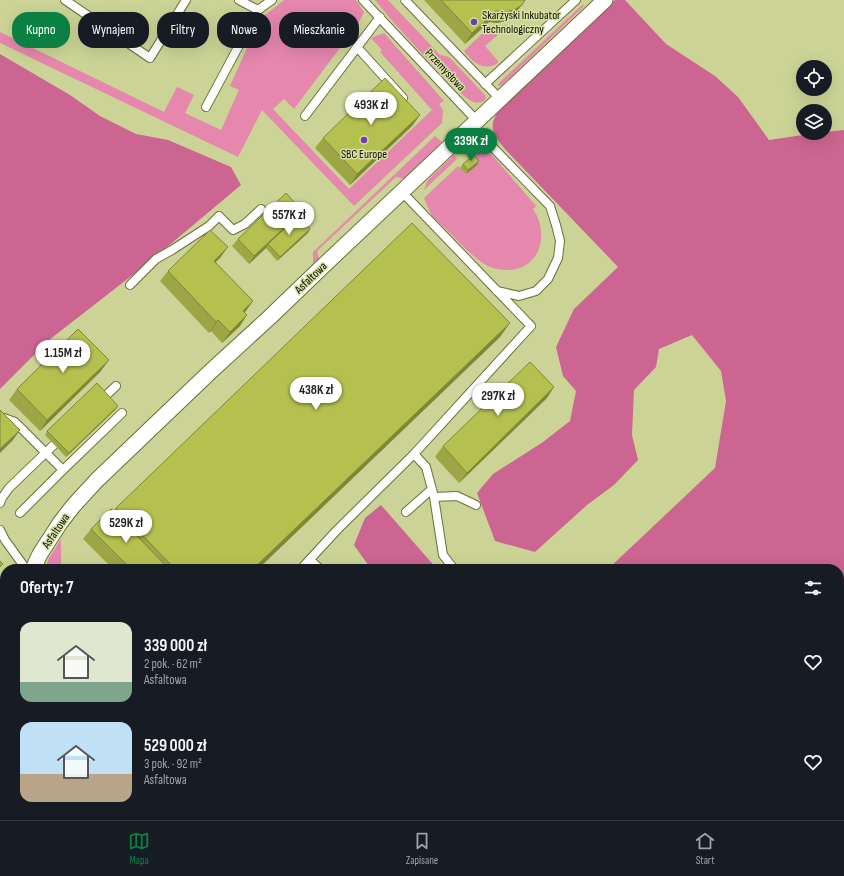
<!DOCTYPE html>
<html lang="pl">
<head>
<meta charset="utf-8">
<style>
  :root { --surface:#171b24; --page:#20242c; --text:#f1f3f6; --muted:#9ea1a6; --line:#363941; --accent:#0b8043 }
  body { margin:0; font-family:"Sofia Sans Condensed",sans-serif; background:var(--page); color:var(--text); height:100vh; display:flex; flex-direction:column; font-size:15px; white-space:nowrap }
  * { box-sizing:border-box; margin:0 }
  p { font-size:13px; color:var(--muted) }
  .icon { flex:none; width:22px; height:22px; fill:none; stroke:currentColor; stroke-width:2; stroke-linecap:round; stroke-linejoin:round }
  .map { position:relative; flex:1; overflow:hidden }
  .details { position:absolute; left:0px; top:564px; width:844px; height:256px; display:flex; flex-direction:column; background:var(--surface); border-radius:16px 16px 0 0; box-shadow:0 4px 16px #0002 }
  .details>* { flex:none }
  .banner { position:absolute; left:12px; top:12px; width:400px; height:36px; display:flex; gap:8px }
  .buttons { position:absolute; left:796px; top:60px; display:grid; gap:8px }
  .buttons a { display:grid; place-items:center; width:36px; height:36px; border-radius:50%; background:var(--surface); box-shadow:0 4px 16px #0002; font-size:20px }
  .price { position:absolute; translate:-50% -34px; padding:0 9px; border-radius:14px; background:#fff; color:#222; font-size:13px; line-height:26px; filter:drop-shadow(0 1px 2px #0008) }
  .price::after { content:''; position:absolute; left:50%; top:24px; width:12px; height:9px; margin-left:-6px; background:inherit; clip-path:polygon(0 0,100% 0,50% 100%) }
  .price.active { background:var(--accent); color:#fff }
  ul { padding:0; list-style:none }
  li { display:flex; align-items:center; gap:12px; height:100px; padding:0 20px }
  li span { display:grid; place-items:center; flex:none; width:112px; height:80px; border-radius:12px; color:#555 }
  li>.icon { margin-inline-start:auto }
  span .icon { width:48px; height:48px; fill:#fffc; stroke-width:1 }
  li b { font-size:17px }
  h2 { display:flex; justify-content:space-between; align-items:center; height:48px; padding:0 20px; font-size:17px }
  .pill { padding:0 14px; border-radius:16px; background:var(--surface); box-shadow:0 4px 16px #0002; font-size:14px; line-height:36px }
  .pill.active { background:var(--accent); color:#fff }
  .tabs { display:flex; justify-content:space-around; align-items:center; height:56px; border-top:1px solid var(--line); background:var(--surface); font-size:11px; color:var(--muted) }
  .tabs a { display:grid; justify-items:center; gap:2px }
  .tabs .active { color:var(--accent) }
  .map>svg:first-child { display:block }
  .green { fill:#e687ad }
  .forest { fill:#cc6591 }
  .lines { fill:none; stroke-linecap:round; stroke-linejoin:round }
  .service-casing { stroke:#697035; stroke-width:10 }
  .minor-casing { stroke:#697035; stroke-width:17 }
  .service { stroke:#fff; stroke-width:8 }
  .minor { stroke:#fff; stroke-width:15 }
  .wall { fill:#9ca644 }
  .shaded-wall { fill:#7f8737 }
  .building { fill:#b5c14f; stroke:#7f8737 }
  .poi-dot { fill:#6a40b8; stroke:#d8e1a3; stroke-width:1.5 }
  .labels { text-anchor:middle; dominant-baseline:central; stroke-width:3; stroke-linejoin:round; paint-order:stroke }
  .poi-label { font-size:12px; fill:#0b0d00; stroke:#d8e1a3; text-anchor:start }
  .street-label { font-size:12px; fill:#0b0d00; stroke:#d8e1a3 }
</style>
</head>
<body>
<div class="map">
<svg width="844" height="820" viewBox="0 0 844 820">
  <rect width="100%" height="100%" fill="#cbd496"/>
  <!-- green -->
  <path class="green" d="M284,0H356L364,12L358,24L294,109L284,99L273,109L349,189L432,110L380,52L382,50L371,38L384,33L444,101L439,104L443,110L442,123L354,206L262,110L238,157L0,43V32L164,112L177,87L194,95L185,113L221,130L239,90L230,86L260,19Z
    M375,0H388L440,55L446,56L450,58L485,95L486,98L484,101C475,105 470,101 463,95C432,64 402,34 375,0Z
    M582,5H584L583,7L502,85L500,86L498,85L500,82Z
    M506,25L507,27L485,46L498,61V63C484,72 472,62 464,51L490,26L497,27Z
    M435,136L442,142L404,179L396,177L317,251L319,259L313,265V252Z
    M478,147L486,149L492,155L536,206L533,209C549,232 542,268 509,270C502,270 495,269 488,266C474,259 460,243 449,232C444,227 438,222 433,217L429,210L424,198L458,166L466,174L476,164L469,155Z
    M454,155L457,159L424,190L427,182L430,178Z
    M61,539V569H45L49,558Z
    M5,666V719L0,724V680Z
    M175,815H190L193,818L197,815H208L213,820H180Z"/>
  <!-- forest -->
  <path class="forest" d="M615,0H625L666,44L715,76L738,97L769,140L816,133H825V132L844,130V611L839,609V569H608L715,468L726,401L721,371L692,335L659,349L656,367L634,390L632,435L638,460L614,485L587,505L535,552L495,541L477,493L493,474L543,442L570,421L576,391L563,376L556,347L574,309L618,267L505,149C499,141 491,133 493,122C494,119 496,115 497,112Z
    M0,54L70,95L100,116L136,134L168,140L231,167L241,185L148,263L49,340L0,389Z
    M381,505L437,569H371L354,545L365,518Z
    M839,752L844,755V820H695L690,815H839Z
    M307,815H539L537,820H303Z"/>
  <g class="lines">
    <defs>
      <path id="service" d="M65,0L150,58L186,0
        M239,0L258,10L272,0
        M363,0L477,121
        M405,0L500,99
        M357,47L403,98
        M485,84L576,0
        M206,107L258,10
        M305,116L380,17
        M472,126L550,206L556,225L560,241L558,258L548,279L536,291L519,296L497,291
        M130,285L156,259L172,250L209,226L219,216L233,230L245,224L261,209
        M100,401L116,386
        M4,418L15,422L63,470
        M414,454L426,467L434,497L443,555L454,569
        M434,497L457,496L476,505
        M0,503L2,498L9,488L62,437
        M406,512L432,489
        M20,513L63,470L122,413
        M0,530L5,540L26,569
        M310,560L320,569
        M301,569L337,530L414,454L531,326L402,192
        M0,740L5,735
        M0,769L5,774
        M43,815L47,820"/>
      <path id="minor" d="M33,569L40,554L60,523L74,505L97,480L210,372L270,317L322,267L605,0
        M0,651L5,638"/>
    </defs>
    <!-- service casing -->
    <use href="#service" class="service-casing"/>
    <!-- minor casing -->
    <use href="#minor" class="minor-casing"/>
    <!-- service -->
    <use href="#service" class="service"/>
    <!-- minor -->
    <use href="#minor" class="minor"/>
  </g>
  <!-- wall -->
  <path class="wall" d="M424,0H525L514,16L506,21L501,22L497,23L489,22L465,44Z
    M420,115L412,126L350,185L315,148L323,138Z
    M463,164L477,165L466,174L460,168Z
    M299,215L308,233L277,261L266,248L249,264L232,246L238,239Z
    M220,258L216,262L246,311L244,312L240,326L222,343L211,331L209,333L160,281L168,271Z
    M500,337L258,569H113L83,539L91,529L114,511L116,508Z
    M101,371L40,431L9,400L17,389Z
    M547,398L459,483L435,457L443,446Z
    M116,409L66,457L45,435L47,431Z"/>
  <!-- shaded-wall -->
  <path class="shaded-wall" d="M525,0L514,16L506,21L497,23L489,22L465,44L472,33L496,11Z
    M420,115L412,126L350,185L357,174Z
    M479,161L477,165L466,174L468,170Z
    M302,211L297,218L268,244L266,248L249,264L254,256Z
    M310,229L308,233L277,261L280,257Z
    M228,247L220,258L206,271L214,261Z
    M253,301L246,311L235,321L243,311Z
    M247,315L240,326L222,343L230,332Z
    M218,320L211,331L209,333L216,322Z
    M510,323L500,337L258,569H253Z
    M109,360L101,371L40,431L47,420Z
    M554,387L547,398L459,483L467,473Z
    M118,406L116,409L66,457L69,453Z
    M20,430L13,440L0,453V449Z"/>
  <!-- building -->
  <path class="building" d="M441,0H525L522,5L514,10L505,12L496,11L472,33Z
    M385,78L420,115L357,174L323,138Z
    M474,155L479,161L468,170L463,164Z
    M286,193L302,211L254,256L238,239Z
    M299,215L310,229L280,257L268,244Z
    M412,223L510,323L253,569H175L116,508Z
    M210,230L228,247L214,261L253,301L243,311L247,315L230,332L218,320L216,322L168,271Z
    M78,329L109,360L47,420L17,389Z
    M530,362L554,387L467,473L443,446Z
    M97,383L118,406L69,453L47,431Z
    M0,410L20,430L0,449Z
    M111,509L169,569H131L91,529Z
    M0,561L3,564L0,567Z
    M3,794L5,795V815H22L25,818L22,820H0V797Z
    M114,815H148L153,820H109Z"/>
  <!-- markers -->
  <g class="poi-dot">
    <circle cx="474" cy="22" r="4"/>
    <circle cx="364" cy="140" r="4"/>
  </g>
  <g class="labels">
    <!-- poi labels -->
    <g class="poi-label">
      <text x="482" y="15">Skarżyski Inkubator<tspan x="482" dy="14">Technologiczny</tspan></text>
      <text x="364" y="154" text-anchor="middle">SBC Europe</text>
    </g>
    <!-- street labels -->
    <g class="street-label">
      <text transform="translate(445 70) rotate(47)">Przemysłowa</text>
      <text transform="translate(311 278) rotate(-44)">Asfaltowa</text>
      <text transform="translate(56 531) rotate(-56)">Asfaltowa</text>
    </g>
  </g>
</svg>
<div class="buttons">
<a><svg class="icon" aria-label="locate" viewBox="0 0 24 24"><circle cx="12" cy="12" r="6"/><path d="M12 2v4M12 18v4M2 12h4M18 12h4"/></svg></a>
<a><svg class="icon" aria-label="layers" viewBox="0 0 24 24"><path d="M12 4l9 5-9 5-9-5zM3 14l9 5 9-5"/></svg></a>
</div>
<b class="price" style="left:371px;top:126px">493K zł</b>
<b class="price active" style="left:471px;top:162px">339K zł</b>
<b class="price" style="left:289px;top:236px">557K zł</b>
<b class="price" style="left:63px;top:374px">1.15M zł</b>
<b class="price" style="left:316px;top:411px">438K zł</b>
<b class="price" style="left:498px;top:417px">297K zł</b>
<b class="price" style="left:126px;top:544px">529K zł</b>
<div class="banner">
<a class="pill active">Kupno</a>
<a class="pill">Wynajem</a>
<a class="pill">Filtry</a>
<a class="pill">Nowe</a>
<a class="pill">Mieszkanie</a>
</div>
<section class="details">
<h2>Oferty: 7<svg class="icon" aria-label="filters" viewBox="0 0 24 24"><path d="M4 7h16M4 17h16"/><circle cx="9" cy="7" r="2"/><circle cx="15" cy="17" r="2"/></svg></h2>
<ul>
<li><span style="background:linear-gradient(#dfe7d0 75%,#7fa58c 0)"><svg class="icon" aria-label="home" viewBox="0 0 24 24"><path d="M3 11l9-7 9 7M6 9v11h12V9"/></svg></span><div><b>339 000 zł</b><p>2 pok. · 62 m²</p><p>Asfaltowa</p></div><svg class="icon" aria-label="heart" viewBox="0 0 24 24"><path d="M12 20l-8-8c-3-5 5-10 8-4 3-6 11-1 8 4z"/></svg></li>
<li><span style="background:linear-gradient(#bfe0f5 65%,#b9a48a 0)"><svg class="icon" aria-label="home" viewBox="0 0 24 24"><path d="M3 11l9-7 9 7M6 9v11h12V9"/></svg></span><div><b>529 000 zł</b><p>3 pok. · 92 m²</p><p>Asfaltowa</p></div><svg class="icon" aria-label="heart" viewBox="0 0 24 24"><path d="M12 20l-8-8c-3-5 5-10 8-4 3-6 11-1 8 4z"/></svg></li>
</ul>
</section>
</div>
<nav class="tabs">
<a class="active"><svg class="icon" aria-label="map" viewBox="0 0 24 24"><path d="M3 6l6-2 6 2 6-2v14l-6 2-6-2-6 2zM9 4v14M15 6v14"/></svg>Mapa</a>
<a><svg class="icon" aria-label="saved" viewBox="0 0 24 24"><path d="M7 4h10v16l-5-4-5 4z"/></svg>Zapisane</a>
<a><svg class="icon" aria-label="home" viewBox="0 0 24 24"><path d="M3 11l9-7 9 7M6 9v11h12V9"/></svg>Start</a>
</nav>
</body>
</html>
